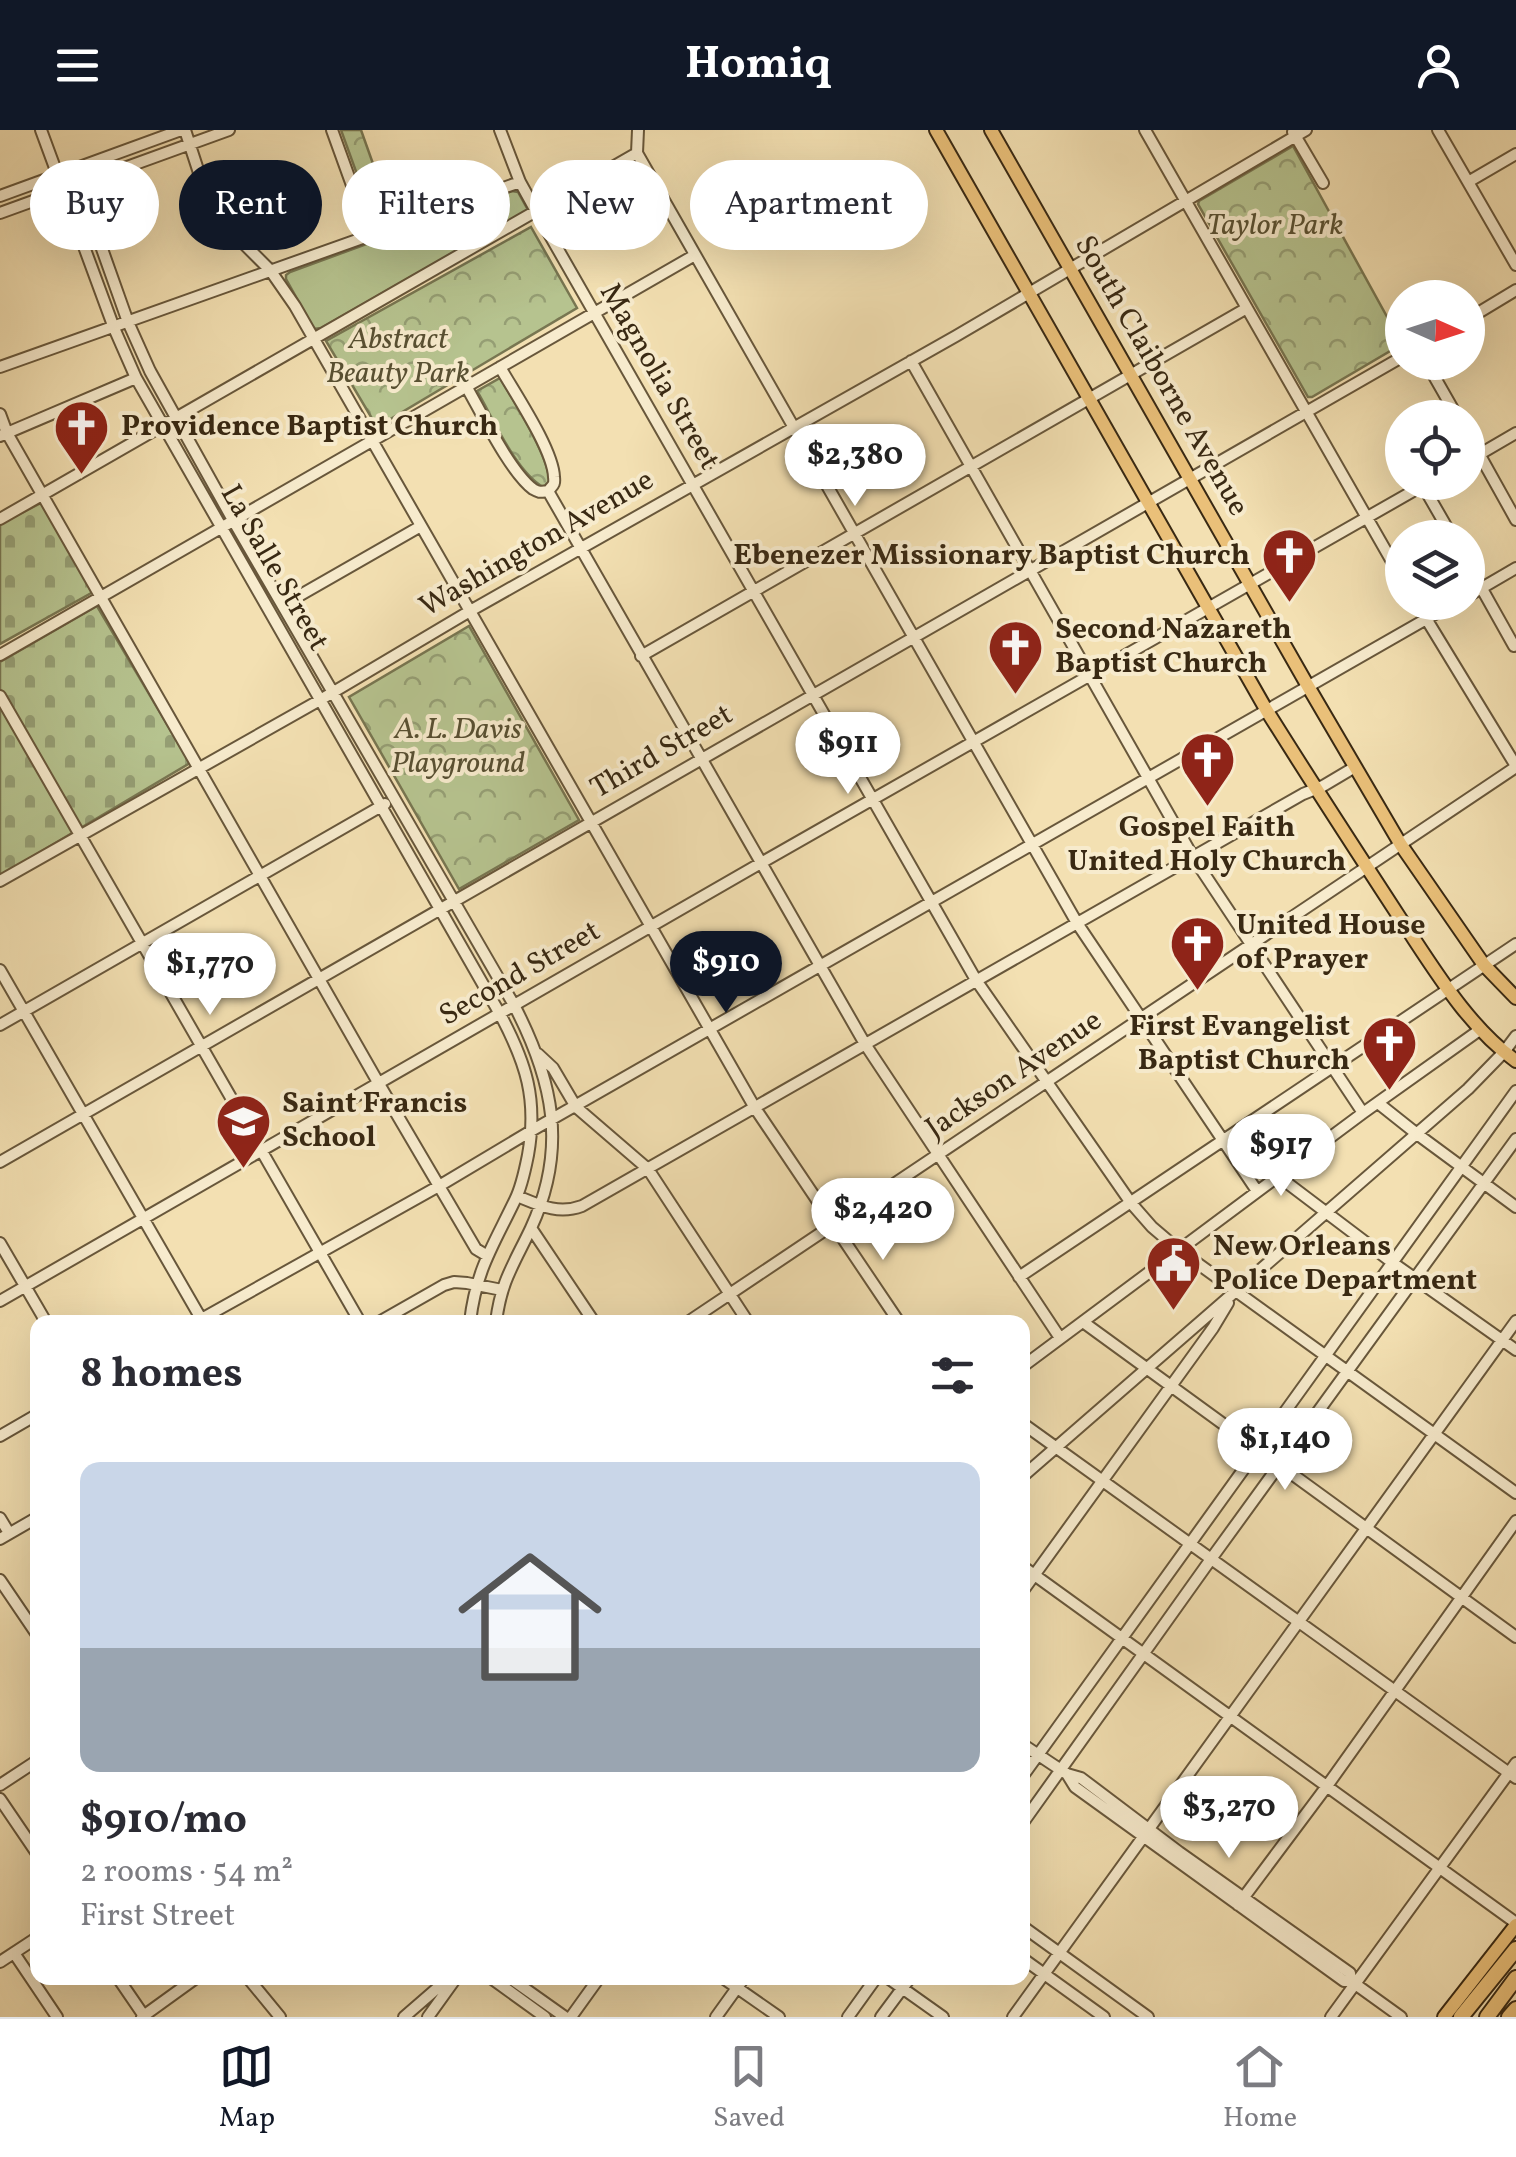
<!DOCTYPE html>
<html lang="en">
<head>
<meta charset="utf-8">
<style>
  :root { --surface:#fff; --page:#f7f7f7; --text:#2b2b33; --muted:#7c7c81; --line:#e1e1e2; --accent:#111827 }
  body { margin:0; font-family:Vollkorn,serif; background:var(--page); color:var(--text); height:100vh; display:flex; flex-direction:column; font-size:38px; white-space:nowrap }
  * { box-sizing:border-box; margin:0 }
  p { font-size:32px; color:var(--muted) }
  .icon { flex:none; width:55px; height:55px; fill:none; stroke:currentColor; stroke-width:2; stroke-linecap:round; stroke-linejoin:round }
  .map { position:relative; flex:1; overflow:hidden }
  .sheet { position:absolute; left:30px; top:1185px; width:1000px; height:670px; display:flex; flex-direction:column; background:var(--surface); border-radius:20px; box-shadow:0 10px 40px #0002 }
  .sheet>* { flex:none }
  .top-card { position:absolute; left:30px; top:30px; width:1000px; height:90px; display:flex; gap:20px }
  .needle { width:65px; rotate:93deg }
  .controls { position:absolute; left:1385px; top:150px; display:grid; gap:20px }
  .controls a { display:grid; place-items:center; width:100px; height:100px; border-radius:50%; background:var(--surface); box-shadow:0 10px 40px #0002; font-size:50px }
  .price { position:absolute; translate:-50% -85px; padding:0 22px; border-radius:35px; background:#fff; color:#222; font-size:32px; line-height:65px; filter:drop-shadow(0 2px 5px #0008) }
  .price::after { content:''; position:absolute; left:50%; top:60px; width:30px; height:22px; margin-left:-15px; background:inherit; clip-path:polygon(0 0,100% 0,50% 100%) }
  .price.current { background:var(--accent); color:#fff }
  ul { padding:0; list-style:none }
  li { display:grid; align-content:center; gap:20px; height:530px; padding:0 50px }
  li+li { border-top:2px solid var(--line) }
  li span { display:grid; place-items:center; height:310px; border-radius:20px; color:#555 }
  li>.icon { margin-inline-start:auto }
  span .icon { width:180px; height:180px; fill:#fffc; stroke-width:1 }
  li b { font-size:42px }
  h2 { display:flex; justify-content:space-between; align-items:center; height:120px; padding:0 50px; font-size:42px }
  .tag { padding:0 35px; border-radius:45px; background:var(--surface); box-shadow:0 10px 40px #0002; font-size:35px; line-height:90px }
  .tag.current { background:var(--accent); color:#fff }
  header { display:flex; justify-content:space-between; align-items:center; height:130px; padding:0 50px; background:var(--accent); color:#fff; font-size:45px; font-weight:700 }
  .menu { display:flex; justify-content:space-around; align-items:center; height:140px; border-top:2px solid var(--line); background:var(--surface); font-size:28px; color:var(--muted) }
  .menu a { display:grid; justify-items:center; gap:5px }
  .menu .current { color:var(--accent) }
  .map>svg:first-child { display:block }
  .grass { fill:#b6c38f; stroke:#787651; stroke-width:2.5 }
  .forest { fill:url(#forest-crowns); stroke:#787651; stroke-width:2.5 }
  .cemetery { fill:url(#cemetery-stones); stroke:#787651; stroke-width:2.5 }
  .lines { fill:none; stroke-linecap:round; stroke-linejoin:round }
  .minor-casing { stroke:#68573b; stroke-width:14 }
  .major-casing { stroke:#392913; stroke-width:16 }
  .highway-casing { stroke:#392913; stroke-width:18 }
  .minor { stroke:#f7ebcd; stroke-width:10 }
  .major { stroke:#eac079; stroke-width:12 }
  .highway { stroke:#eac079; stroke-width:14 }
  .labels { text-anchor:middle; dominant-baseline:central; stroke-width:8; stroke-linejoin:round; paint-order:stroke }
  .park-label { font-size:30px; font-style:italic; fill:#585032; stroke:#f7ebcd }
  .street-label { font-size:30px; fill:#392913; stroke:#f7ebcd }
  .poi-label { font-size:30px; font-weight:bold; fill:#392913; stroke:#f7ebcd; text-anchor:start }
</style>
</head>
<body>
<header><svg class="icon" aria-label="menu" viewBox="0 0 24 24"><path d="M4 6h16M4 12h16M4 18h16"/></svg>Homiq<svg class="icon" aria-label="person" viewBox="0 0 24 24"><circle cx="12" cy="8" r="4"/><path d="M4 21q1-7 8-7t8 7"/></svg></header>
<div class="map">
<svg width="1516" height="1887" viewBox="0 0 1516 1887">
  <defs>
    <pattern id="forest-crowns" width="20" height="18" patternUnits="userSpaceOnUse" patternTransform="scale(2.5)"><rect width="20" height="18" fill="#b6c38f"/><path d="M2 6a3 3 0 1 1 6 0M12 15a3 3 0 1 1 6 0" fill="none" stroke="#959e74"/></pattern>
    <pattern id="cemetery-stones" width="16" height="16" patternUnits="userSpaceOnUse" patternTransform="scale(2.5)"><rect width="16" height="16" fill="#b6c38f"/><path d="M2 7V4a2 2 0 0 1 4 0v3zM10 15v-3a2 2 0 0 1 4 0v3z" fill="#959e74"/></pattern>
  </defs>
  <rect width="100%" height="100%" fill="#f3e0b2"/>
  <filter id="stains"><feTurbulence type="fractalNoise" baseFrequency=".002" numOctaves="4"/><feColorMatrix values="0 0 0 0 .2 0 0 0 0 .09 0 0 0 0 .02 0 0 0 .5 -.17"/></filter>
  <radialGradient id="worn" r=".72"><stop offset=".6" stop-color="#630" stop-opacity="0"/><stop offset="1" stop-color="#630" stop-opacity=".3"/></radialGradient>
  <!-- grass -->
  <path class="grass" d="M512,61L518,62L528,80L321,198L314,199L286,149V145L290,142Z"/>
  <!-- forest -->
  <path class="forest" d="M341,0H361L392,87L375,94Z
    M1293,16L1402,214L1312,267H1308L1198,74L1199,71Z
    M531,97L577,178L377,297L326,211Z
    M500,248C513,271 552,330 549,354L543,357C516,342 493,288 477,261Z
    M469,496L579,690L459,759L349,567Z"/>
  <!-- cemetery -->
  <path class="cemetery" d="M41,373L93,462L0,514V394Z
    M97,476L190,633L0,746V532Z"/>
  <g class="lines">
    <defs>
      <path id="minor" d="M41,0L114,198L136,248L500,884C526,933 538,969 528,1025C525,1040 522,1056 515,1070C493,1116 476,1140 470,1192
        M185,0L201,49L220,84L241,111L270,140L295,176L755,978L899,1192
        M332,0L370,105
        M500,0L520,52L536,81L976,850L1131,1073L1152,1097L1179,1120L1516,1363
        M638,0L637,23L1077,793L1257,1061
        M1145,0L1402,449
        M1438,0L1516,135
        M1293,2L1323,53
        M74,40L128,192L150,241L233,390L514,875C553,950 568,1018 531,1098C514,1134 501,1151 496,1192
        M1468,52L1516,24
        M0,66L181,0
        M0,83L229,0
        M1468,189L1516,160
        M911,231L1193,727L1363,983
        M1426,232L1458,288
        M0,237L520,52
        M466,256C481,282 510,342 533,359C540,363 540,362 548,361C553,355 555,355 554,347C553,319 514,262 500,237
        M0,284L7,303L379,954L476,1119L486,1125
        M1468,304L1516,390
        M0,306L136,248
        M1468,331L1516,303
        M1423,356L1453,408
        M548,361L865,914L1060,1208
        M0,389L637,23
        M1468,434L1514,516
        M1468,466L1516,438
        M1416,472L1516,636
        M283,475L421,396
        M0,525L695,125
        M641,526L1247,178
        M0,566L360,1192
        M0,751L320,570L470,481L956,206L1306,0
        M0,840L203,1192
        M0,895L385,674
        M538,924L553,938L576,977L648,1039L748,1192
        M1378,973L1417,1004L1516,1077
        M0,1032L1402,227
        M1278,1046L1393,1133L1516,1220
        M517,1066C539,1075 558,1085 582,1076L1303,664L1323,656L1355,637
        M531,1098L594,1192
        M0,1113L46,1192
        M1019,1147L1516,814
        M0,1171L761,733L1429,352
        M196,1192L439,1056L531,1001L1456,472
        M379,1192L444,1155L454,1152L467,1153L502,1160
        M688,1192L1516,637
        M1083,1192L1516,1507
        M1022,1237L1363,983L1481,899
        M1022,1293L1516,1648
        M0,1306L38,1284
        M1022,1347L1468,959L1504,922L1516,906
        M0,1388L9,1403
        M0,1409L38,1387
        M1022,1436L1516,1793
        M0,1450L38,1506
        M1022,1462L1213,1198L1228,1173
        M1022,1614L1067,1644L1081,1648L1179,1722L1350,1843L1351,1851
        M1067,1644L1075,1657L1344,1851H1351L1401,1887
        M1022,1647L1516,961
        M0,1655L38,1630
        M0,1669L38,1725
        M1022,1694L1211,1429L1516,1009
        M1238,1775L1327,1656L1516,1391
        M1022,1796L1148,1887
        M14,1823L57,1887
        M1022,1828L1104,1887
        M0,1832L38,1807
        M118,1848L144,1886
        M248,1848L280,1887
        M491,1848L545,1887
        M510,1848L565,1887
        M723,1848L779,1887
        M888,1848L943,1887
        M142,1887L196,1848
        M404,1887L449,1848
        M428,1887L456,1848
        M571,1887L599,1848
        M716,1887L744,1848
        M848,1887L876,1848
        M881,1887L910,1848
        M1013,1887L1516,1191
        M1331,1887L1516,1633"/>
      <path id="major" d="M936,0L1267,581C1310,650 1355,719 1400,788C1433,837 1467,896 1516,931
        M991,0L1309,558L1401,715L1484,835L1516,868
        M1444,1887L1516,1795"/>
      <path id="highway" d="M1461,1887L1516,1819
        M1487,1887L1516,1848
        M1509,1887L1516,1879"/>
    </defs>
    <!-- minor casing -->
    <use href="#minor" class="minor-casing"/>
    <!-- major casing -->
    <use href="#major" class="major-casing"/>
    <!-- highway casing -->
    <use href="#highway" class="highway-casing"/>
    <!-- minor -->
    <use href="#minor" class="minor"/>
    <!-- major -->
    <use href="#major" class="major"/>
    <!-- highway -->
    <use href="#highway" class="highway"/>
  </g>
  <!-- icons -->
  <defs>
    <symbol id="church-pin" viewBox="-11 -11 22 30"><path d="M0 17L-7.5 6A9.5 9.5 0 1 1 7.5 6Z" fill="#8f2418" stroke="#f7ebcd"/><path d="M-1.2-6h2.4v3.5h3.3v2.4h-3.3V6h-2.4V-.1h-3.3v-2.4h3.3Z" fill="#fff"/></symbol>
    <symbol id="school-pin" viewBox="-11 -11 22 30"><path d="M0 17L-7.5 6A9.5 9.5 0 1 1 7.5 6Z" fill="#8f2418" stroke="#f7ebcd"/><path d="M0-5L7-2L0 1L-7-2ZM-4 1L0 2.5L4 1V4Q0 6-4 4Z" fill="#fff"/></symbol>
    <symbol id="civic-pin" viewBox="-11 -11 22 30"><path d="M0 17L-7.5 6A9.5 9.5 0 1 1 7.5 6Z" fill="#8f2418" stroke="#f7ebcd"/><path d="M-.6-6.5H3V-4.5H.6V-3L4-1V1h2V6H-6V1h2V-1L-.6-3ZM-1.2 2.5V6h2.4V2.5Z" fill="#fff"/></symbol>
  </defs>
  <g fill-rule="evenodd">
    <use href="#church-pin" x="50" y="266" width="63" height="86"/>
    <use href="#church-pin" x="1258" y="394" width="63" height="86"/>
    <use href="#church-pin" x="984" y="486" width="63" height="86"/>
    <use href="#church-pin" x="1176" y="598" width="63" height="86"/>
    <use href="#church-pin" x="1166" y="782" width="63" height="86"/>
    <use href="#church-pin" x="1358" y="882" width="63" height="86"/>
    <use href="#school-pin" x="212" y="960" width="63" height="86"/>
    <use href="#civic-pin" x="1142" y="1102" width="63" height="86"/>
  </g>
  <g class="labels">
    <!-- park labels -->
    <g class="park-label">
      <text x="1275" y="96">Taylor Park</text>
      <text x="398" y="210">Abstract<tspan x="398" dy="34">Beauty Park</tspan></text>
      <text x="458" y="600">A. L. Davis<tspan x="458" dy="34">Playground</tspan></text>
    </g>
    <!-- street labels -->
    <g class="street-label">
      <text transform="translate(1161 246) rotate(60)">South Claiborne Avenue</text>
      <text transform="translate(659 247) rotate(60)">Magnolia Street</text>
      <text transform="translate(537 414) rotate(-30)">Washington Avenue</text>
      <text transform="translate(274 438) rotate(60)">La Salle Street</text>
      <text transform="translate(662 622) rotate(-30)">Third Street</text>
      <text transform="translate(520 844) rotate(-30)">Second Street</text>
      <text transform="translate(1014 945) rotate(-34)">Jackson Avenue</text>
    </g>
    <!-- poi labels -->
    <g class="poi-label">
      <text x="121" y="297">Providence Baptist Church</text>
      <text x="1250" y="426" text-anchor="end">Ebenezer Missionary Baptist Church</text>
      <text x="1055" y="500">Second Nazareth<tspan x="1055" dy="34">Baptist Church</tspan></text>
      <text x="1207" y="698" text-anchor="middle">Gospel Faith<tspan x="1207" dy="34">United Holy Church</tspan></text>
      <text x="1236" y="796">United House<tspan x="1236" dy="34">of Prayer</tspan></text>
      <text x="1350" y="897" text-anchor="end">First Evangelist<tspan x="1350" dy="34">Baptist Church</tspan></text>
      <text x="282" y="974">Saint Francis<tspan x="282" dy="34">School</tspan></text>
      <text x="1213" y="1117">New Orleans<tspan x="1213" dy="34">Police Department</tspan></text>
    </g>
  </g>
  <rect width="100%" height="100%" filter="url(#stains)"/>
  <rect width="100%" height="100%" fill="url(#worn)"/>
</svg>
<div class="controls">
<a><svg class="needle" viewBox="-14 -14 28 28"><path d="M0-13l5 13h-10z" fill="#e53935"/><path d="M0 13l5-13h-10z" fill="#7c7c81"/></svg></a>
<a><svg class="icon" aria-label="locate" viewBox="0 0 24 24"><circle cx="12" cy="12" r="6"/><path d="M12 2v4M12 18v4M2 12h4M18 12h4"/></svg></a>
<a><svg class="icon" aria-label="layers" viewBox="0 0 24 24"><path d="M12 4l9 5-9 5-9-5zM3 14l9 5 9-5"/></svg></a>
</div>
<b class="price" style="left:855px;top:379px">$2,380</b>
<b class="price" style="left:848px;top:667px">$911</b>
<b class="price current" style="left:726px;top:886px">$910</b>
<b class="price" style="left:210px;top:888px">$1,770</b>
<b class="price" style="left:1281px;top:1069px">$917</b>
<b class="price" style="left:883px;top:1133px">$2,420</b>
<b class="price" style="left:1285px;top:1363px">$1,140</b>
<b class="price" style="left:1229px;top:1731px">$3,270</b>
<div class="top-card">
<a class="tag">Buy</a>
<a class="tag current">Rent</a>
<a class="tag">Filters</a>
<a class="tag">New</a>
<a class="tag">Apartment</a>
</div>
<section class="sheet">
<h2>8 homes<svg class="icon" aria-label="filters" viewBox="0 0 24 24"><path d="M4 7h16M4 17h16"/><circle cx="9" cy="7" r="2"/><circle cx="15" cy="17" r="2"/></svg></h2>
<ul>
<li><span style="background:linear-gradient(#c9d6e8 60%,#9aa5b1 0)"><svg class="icon" aria-label="home" viewBox="0 0 24 24"><path d="M3 11l9-7 9 7M6 9v11h12V9"/></svg></span><div><b>$910/mo</b><p>2 rooms · 54 m²</p><p>First Street</p></div></li>
</ul>
</section>
</div>
<nav class="menu">
<a class="current"><svg class="icon" aria-label="map" viewBox="0 0 24 24"><path d="M3 6l6-2 6 2 6-2v14l-6 2-6-2-6 2zM9 4v14M15 6v14"/></svg>Map</a>
<a><svg class="icon" aria-label="saved" viewBox="0 0 24 24"><path d="M7 4h10v16l-5-4-5 4z"/></svg>Saved</a>
<a><svg class="icon" aria-label="home" viewBox="0 0 24 24"><path d="M3 11l9-7 9 7M6 9v11h12V9"/></svg>Home</a>
</nav>
</body>
</html>
